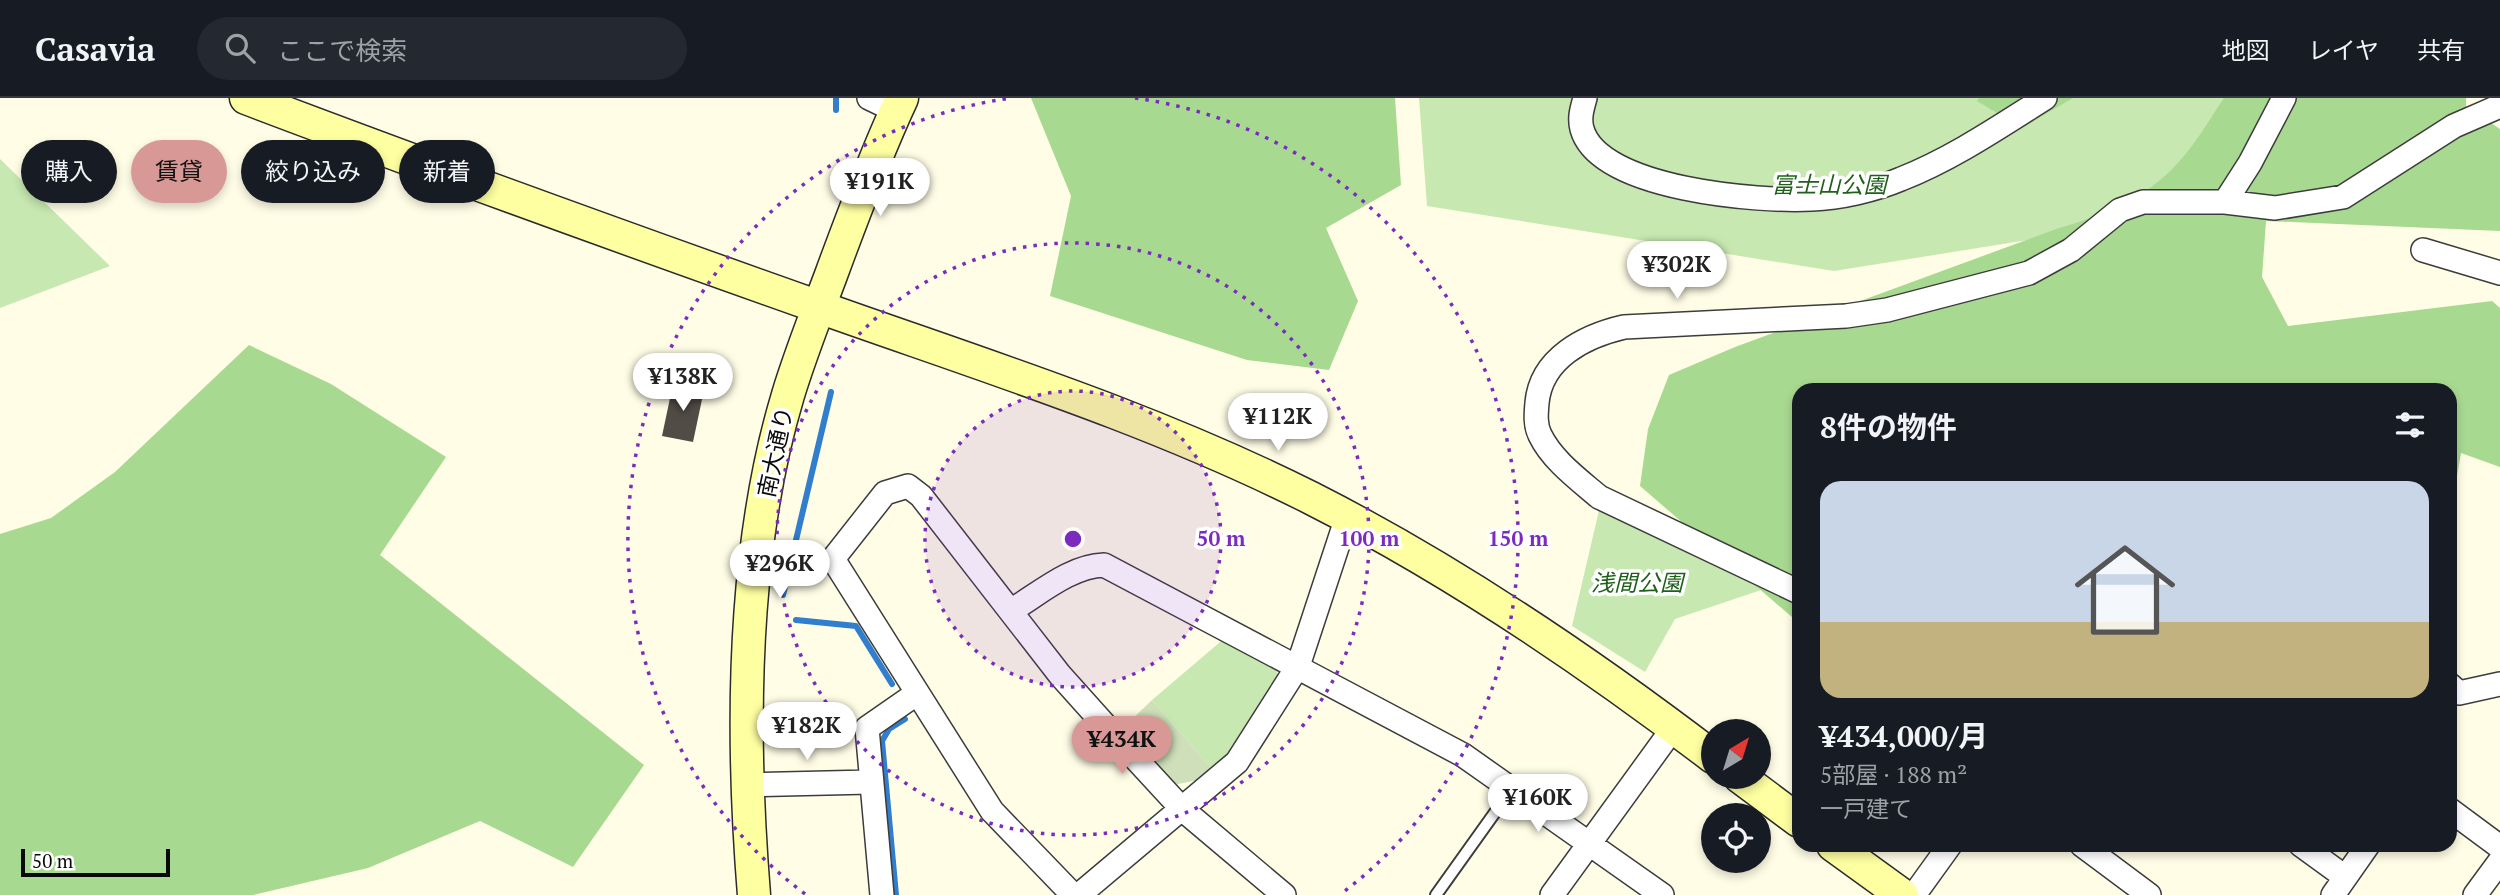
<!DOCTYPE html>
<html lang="ja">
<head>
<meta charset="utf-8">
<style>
  :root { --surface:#171b24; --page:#242831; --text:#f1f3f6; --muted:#9ea1a6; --line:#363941; --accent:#d89996 }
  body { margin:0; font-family:"PT Serif","Noto Sans JP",serif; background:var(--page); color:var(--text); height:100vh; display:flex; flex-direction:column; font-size:26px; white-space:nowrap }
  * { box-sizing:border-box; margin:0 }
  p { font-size:23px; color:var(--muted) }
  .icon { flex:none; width:38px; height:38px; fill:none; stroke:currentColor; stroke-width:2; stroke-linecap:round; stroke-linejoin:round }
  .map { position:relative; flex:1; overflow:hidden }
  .drawer { position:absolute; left:1792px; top:285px; width:665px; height:469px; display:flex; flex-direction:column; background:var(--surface); border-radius:21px; box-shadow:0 4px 10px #0003 }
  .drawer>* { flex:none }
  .banner { position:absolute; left:21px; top:42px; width:665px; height:63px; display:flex; gap:14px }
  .needle { width:46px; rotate:38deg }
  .tools { position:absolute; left:1701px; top:621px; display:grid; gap:14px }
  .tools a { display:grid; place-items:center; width:70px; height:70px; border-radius:50%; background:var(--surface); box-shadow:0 4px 10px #0003; font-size:35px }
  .scale { position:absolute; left:21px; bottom:18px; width:149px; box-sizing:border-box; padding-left:7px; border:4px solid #090909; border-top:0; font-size:19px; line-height:24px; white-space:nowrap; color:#090909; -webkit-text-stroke:5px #fff; paint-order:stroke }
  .price { position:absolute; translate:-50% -60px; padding:0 16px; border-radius:24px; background:#fff; color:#222; font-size:23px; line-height:46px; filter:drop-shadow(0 2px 4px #0008) }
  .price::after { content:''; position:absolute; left:50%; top:42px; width:21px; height:16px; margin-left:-10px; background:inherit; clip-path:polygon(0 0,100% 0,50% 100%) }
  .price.current { background:var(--accent); color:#111 }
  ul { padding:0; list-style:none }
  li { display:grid; align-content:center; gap:14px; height:371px; padding:0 28px }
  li+li { border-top:2px solid var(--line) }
  li span { display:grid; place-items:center; height:217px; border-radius:21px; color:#555 }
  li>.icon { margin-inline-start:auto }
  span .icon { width:126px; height:126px; fill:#fffc; stroke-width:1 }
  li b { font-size:30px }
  h2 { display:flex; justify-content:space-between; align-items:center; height:84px; padding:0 28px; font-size:30px }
  .pill { padding:0 24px; border-radius:32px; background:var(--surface); box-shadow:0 4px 10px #0003; font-size:24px; line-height:63px }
  .pill.current { background:var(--accent); color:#111 }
  header { display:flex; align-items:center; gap:42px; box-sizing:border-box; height:98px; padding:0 35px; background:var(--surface); border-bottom:2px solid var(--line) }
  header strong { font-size:33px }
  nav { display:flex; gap:38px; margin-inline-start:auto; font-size:24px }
  .search { width:490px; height:63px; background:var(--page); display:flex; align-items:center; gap:18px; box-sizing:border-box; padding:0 24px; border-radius:38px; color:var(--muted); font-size:26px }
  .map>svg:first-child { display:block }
  .green { fill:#c7e8b1 }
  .forest { fill:#a8d990 }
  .cemetery { fill:#cedfb9 }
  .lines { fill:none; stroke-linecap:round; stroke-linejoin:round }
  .stream { stroke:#317dce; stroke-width:6 }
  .building { fill:#524c46 }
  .lane-casing { stroke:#3c3c3c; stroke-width:14 }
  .street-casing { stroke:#3c3c3c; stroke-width:26 }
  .secondary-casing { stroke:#2b2b2b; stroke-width:35 }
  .lane { stroke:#fff; stroke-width:10 }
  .street { stroke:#fff; stroke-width:23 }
  .secondary { stroke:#feffa1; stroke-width:32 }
  .ring { fill:none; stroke:#7b2cbf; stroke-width:3.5; stroke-dasharray:3.5 7 }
  .labels { text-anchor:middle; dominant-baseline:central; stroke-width:7; stroke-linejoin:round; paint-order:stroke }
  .park-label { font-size:23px; font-style:italic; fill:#21601b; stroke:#fff }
  .street-label { font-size:23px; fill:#090909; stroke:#fff }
  .centre { fill:#7b2cbf; stroke:#fff; stroke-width:3.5 }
  .ring-label { font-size:21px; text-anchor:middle; font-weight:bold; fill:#7b2cbf; stroke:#fff; stroke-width:7; stroke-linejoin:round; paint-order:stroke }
</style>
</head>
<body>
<header>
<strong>Casavia</strong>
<div class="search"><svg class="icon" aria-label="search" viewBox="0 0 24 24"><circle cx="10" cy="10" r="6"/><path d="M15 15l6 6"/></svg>ここで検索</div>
<nav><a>地図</a><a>レイヤ</a><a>共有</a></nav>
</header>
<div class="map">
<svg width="2500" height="797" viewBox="0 0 2500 797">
  <rect width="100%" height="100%" fill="#fffde6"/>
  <!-- green -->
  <path class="green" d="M1419,0H2293L2222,111L1834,173L1427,108Z
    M0,61L110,168L0,210Z
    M1600,408L1767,490L1675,521L1645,574L1572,528Z
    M1226,539L1275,566L1279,581L1238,650L1213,672L1152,602Z"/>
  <!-- forest -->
  <path class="forest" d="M1031,0H1395L1401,87L1326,130L1358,203L1329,272L1247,262L1050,198L1071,98Z
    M1979,0H2073L2022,30L1977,3Z
    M2224,0H2466V8L2500,31V133L2266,123L2262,179L2288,228L2492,203L2500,210V369L2461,355L2455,389L2450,390V292H1799V525L1640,388L1648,331L1669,277L1735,249L2059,130C2102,118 2146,100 2177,66C2195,47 2209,22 2224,0Z
    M249,247L331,286L446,359L380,457L644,667L573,769L480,723L368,770L253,797H0V436L51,420L115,374Z"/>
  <!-- cemetery -->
  <path class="cemetery" d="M1152,602L1213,672L1198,682L1173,687L1122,631Z"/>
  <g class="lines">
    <!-- stream -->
    <path class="stream" d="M836,0V12
      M783,497L831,294
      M796,522L856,528L892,586
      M896,797L882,643L889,631L905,621"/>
  </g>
  <!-- building -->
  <path class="building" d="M673,286L704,292L693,344L662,338Z"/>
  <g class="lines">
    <defs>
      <path id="lane" d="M1436,797L1511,692"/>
      <path id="street" d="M869,0L896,13
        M1585,0C1582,11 1579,20 1582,31C1599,92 1761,104 1812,101C1840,100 1875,92 1901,81C1952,61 1999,29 2045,0
        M2225,104L2250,65L2284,0
        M2423,152L2500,175
        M1799,494L1599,399C1578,381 1552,362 1540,337C1535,327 1536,316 1537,305C1541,260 1585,238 1624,229L1846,218L1887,212L2029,175L2071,152L2120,112L2143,104H2225L2275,110L2343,99L2454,28L2500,8
        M1012,512C1040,495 1071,468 1104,467L1463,657L1662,797
        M2450,587L2459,595L2500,586
        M745,687L870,684
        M2450,712L2500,749
        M2082,747L2149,797
        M2301,747L2345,779
        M882,797L867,630L916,596
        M1073,797L992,713L833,461L885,395L908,388L921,398L1060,577L1112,635L1182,711L1284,797
        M1079,797L1237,664L1298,568L1347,419
        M1552,797L1674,629
        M1914,797L1950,747
        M2333,797L2368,747
        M2475,797L2500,763"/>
      <path id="secondary" d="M246,0C436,72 627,141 819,209C985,268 1152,320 1311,400C1453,472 1586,562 1713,659
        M1740,679L1799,723
        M1833,747L1902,797
        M754,797C741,637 741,453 788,297C800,257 816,217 831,177C853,117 875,58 902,0"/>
    </defs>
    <!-- lane casing -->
    <use href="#lane" class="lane-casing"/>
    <!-- street casing -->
    <use href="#street" class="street-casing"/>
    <!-- secondary casing -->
    <use href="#secondary" class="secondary-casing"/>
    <!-- lane -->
    <use href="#lane" class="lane"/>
    <!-- street -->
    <use href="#street" class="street"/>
    <!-- secondary -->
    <use href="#secondary" class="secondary"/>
  </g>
  <!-- distance rings -->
  <circle cx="1073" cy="441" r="148" fill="#7b2cbf" fill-opacity=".12"/>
  <g class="ring">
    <circle cx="1073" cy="441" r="148"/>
    <circle cx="1073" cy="441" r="296"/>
    <path d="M805 796A445 445 0 0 1 1011 0M1135 0A445 445 0 0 1 1341 796"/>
  </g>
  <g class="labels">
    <!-- park labels -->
    <g class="park-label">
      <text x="1829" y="86">富士山公園</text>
      <text x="1637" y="484">浅間公園</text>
    </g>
    <!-- street labels -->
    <g class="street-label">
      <text transform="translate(775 354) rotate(-78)">南大通り</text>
    </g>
  </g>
  <circle cx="1073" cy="441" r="10" class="centre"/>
  <g class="ring-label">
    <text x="1221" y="448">50 m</text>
    <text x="1369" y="448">100 m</text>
    <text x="1518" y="448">150 m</text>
  </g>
</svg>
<div class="tools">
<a><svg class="needle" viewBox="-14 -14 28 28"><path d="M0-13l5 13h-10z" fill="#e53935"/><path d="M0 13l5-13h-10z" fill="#9ea1a6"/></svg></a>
<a><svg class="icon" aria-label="locate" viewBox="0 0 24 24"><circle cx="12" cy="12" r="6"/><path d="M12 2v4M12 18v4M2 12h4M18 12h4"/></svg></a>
</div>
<div class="scale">50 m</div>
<b class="price" style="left:880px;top:120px">¥191K</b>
<b class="price" style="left:1677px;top:203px">¥302K</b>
<b class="price" style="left:683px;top:315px">¥138K</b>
<b class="price" style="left:1278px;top:355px">¥112K</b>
<b class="price" style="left:780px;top:502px">¥296K</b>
<b class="price" style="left:807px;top:664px">¥182K</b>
<b class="price current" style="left:1122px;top:678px">¥434K</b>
<b class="price" style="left:1538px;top:736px">¥160K</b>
<div class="banner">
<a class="pill">購入</a>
<a class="pill current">賃貸</a>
<a class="pill">絞り込み</a>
<a class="pill">新着</a>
</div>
<section class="drawer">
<h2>8件の物件<svg class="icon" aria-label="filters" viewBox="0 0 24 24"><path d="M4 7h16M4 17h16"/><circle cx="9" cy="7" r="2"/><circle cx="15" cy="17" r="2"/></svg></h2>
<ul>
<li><span style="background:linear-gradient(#c9d6e8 65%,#c2b280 0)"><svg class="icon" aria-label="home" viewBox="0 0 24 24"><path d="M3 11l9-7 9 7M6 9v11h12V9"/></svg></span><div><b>¥434,000/月</b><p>5部屋 · 188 m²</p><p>一戸建て</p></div></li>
</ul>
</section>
</div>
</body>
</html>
